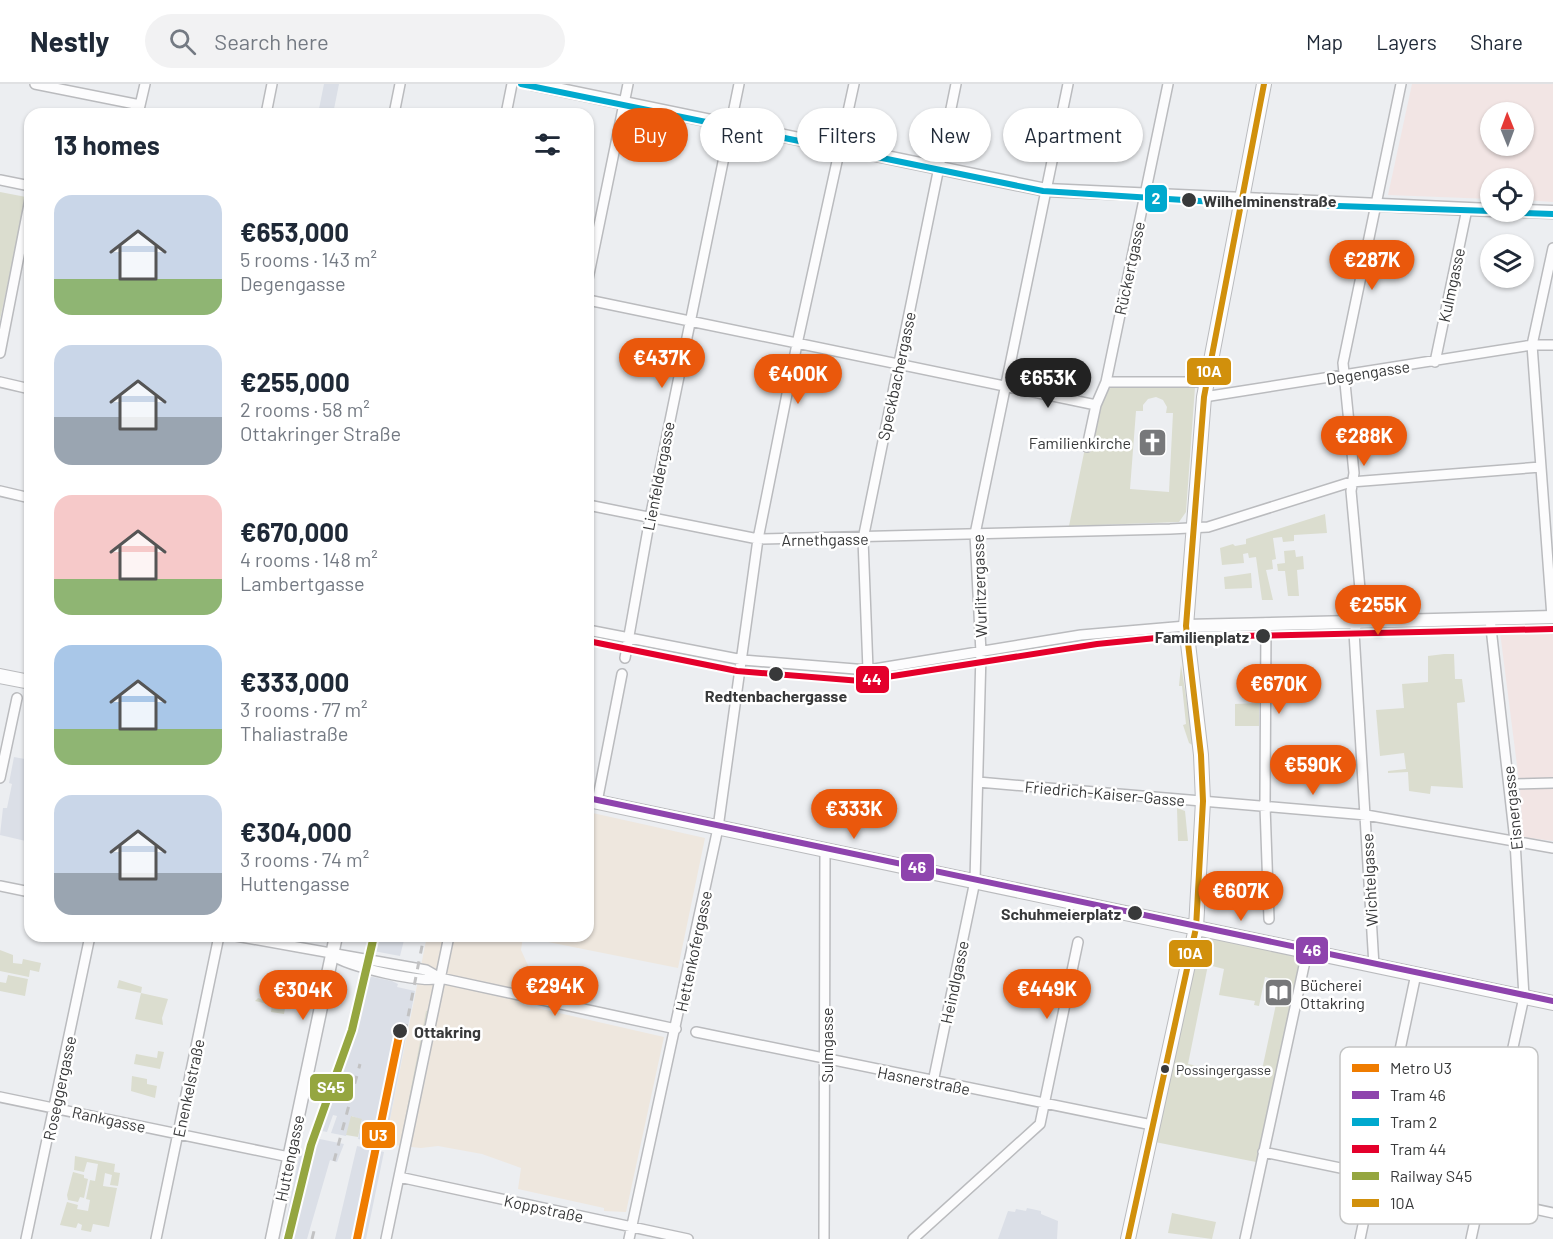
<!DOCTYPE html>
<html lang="en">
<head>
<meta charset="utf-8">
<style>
  :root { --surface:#fff; --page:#f2f2f3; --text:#1f2937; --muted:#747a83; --line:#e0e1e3; --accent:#ea580c }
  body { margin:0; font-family:Barlow,sans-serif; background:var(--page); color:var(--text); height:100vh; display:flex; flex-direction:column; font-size:22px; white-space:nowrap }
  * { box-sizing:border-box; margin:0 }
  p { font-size:20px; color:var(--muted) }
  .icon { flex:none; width:33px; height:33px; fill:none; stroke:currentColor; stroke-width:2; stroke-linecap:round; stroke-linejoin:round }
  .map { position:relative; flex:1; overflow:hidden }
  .sheet { position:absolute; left:24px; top:24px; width:570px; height:834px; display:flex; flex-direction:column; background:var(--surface); border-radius:18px; box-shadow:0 2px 4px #0004 }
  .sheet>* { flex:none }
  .banner { position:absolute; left:612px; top:24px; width:570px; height:54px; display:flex; gap:12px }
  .needle { width:39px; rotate:359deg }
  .tools { position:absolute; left:1480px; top:18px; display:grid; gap:12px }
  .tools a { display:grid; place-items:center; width:54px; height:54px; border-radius:50%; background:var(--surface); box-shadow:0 2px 4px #0004; font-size:30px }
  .price { position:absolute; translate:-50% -51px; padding:0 14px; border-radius:21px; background:var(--accent); color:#fff; font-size:20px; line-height:39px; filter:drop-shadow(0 2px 3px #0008) }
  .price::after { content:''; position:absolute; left:50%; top:36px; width:18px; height:14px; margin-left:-9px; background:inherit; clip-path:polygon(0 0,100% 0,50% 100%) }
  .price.current { background:#222; color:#fff }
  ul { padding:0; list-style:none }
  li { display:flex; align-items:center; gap:18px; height:150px; padding:0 30px }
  li span { display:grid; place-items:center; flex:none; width:168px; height:120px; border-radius:18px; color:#555 }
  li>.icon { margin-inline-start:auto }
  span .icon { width:72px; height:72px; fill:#fffc; stroke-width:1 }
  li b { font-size:26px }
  h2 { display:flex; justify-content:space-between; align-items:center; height:72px; padding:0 30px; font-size:26px }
  .tag { padding:0 21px; border-radius:27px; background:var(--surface); box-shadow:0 2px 4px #0004; font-size:21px; line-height:54px }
  .tag.current { background:var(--accent); color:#fff }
  header { display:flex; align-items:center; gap:36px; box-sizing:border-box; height:84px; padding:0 30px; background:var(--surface); border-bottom:2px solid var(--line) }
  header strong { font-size:28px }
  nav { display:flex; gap:33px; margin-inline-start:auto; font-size:21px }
  .search { width:420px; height:54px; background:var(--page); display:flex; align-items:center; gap:15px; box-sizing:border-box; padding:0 21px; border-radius:33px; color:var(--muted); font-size:22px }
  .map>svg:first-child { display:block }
  .commercial { fill:#eee7de }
  .industrial { fill:#f2e5e4; fill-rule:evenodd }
  .built { fill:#dbdfe7 }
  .green { fill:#dbddcf; fill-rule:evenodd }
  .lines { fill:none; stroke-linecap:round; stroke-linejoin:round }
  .minor-casing { stroke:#babbbe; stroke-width:12 }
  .tertiary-casing { stroke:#babbbe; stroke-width:15 }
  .secondary-casing { stroke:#babbbe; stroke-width:16 }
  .minor { stroke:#fcfcfd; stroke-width:9 }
  .tertiary { stroke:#fcfcfd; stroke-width:12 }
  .secondary { stroke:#fcfcfd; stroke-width:14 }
  .rail { stroke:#c2c2c3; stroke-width:3; stroke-dasharray:8 8; stroke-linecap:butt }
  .bus-1-casing { stroke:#fff; stroke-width:10 }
  .bus-1 { stroke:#d1900c; stroke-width:6 }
  .rail-1-casing { stroke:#fff; stroke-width:12 }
  .rail-1 { stroke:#95a640; stroke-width:8 }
  .tram-1-casing { stroke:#fff; stroke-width:10 }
  .tram-2-casing { stroke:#fff; stroke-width:10 }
  .tram-3-casing { stroke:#fff; stroke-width:10 }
  .tram-1 { stroke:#8e44ad; stroke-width:6 }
  .tram-2 { stroke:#00a9ce; stroke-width:6 }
  .tram-3 { stroke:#e4002b; stroke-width:6 }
  .metro-1-casing { stroke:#fff; stroke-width:12 }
  .metro-1 { stroke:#ef7c00; stroke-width:8 }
  .stop-dot { fill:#38393a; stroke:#fff; stroke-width:2 }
  .labels { text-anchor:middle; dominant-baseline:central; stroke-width:5; stroke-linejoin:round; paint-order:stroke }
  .bus-label { font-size:14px; fill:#38393a; stroke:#fff; text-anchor:start }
  .stop-label { font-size:16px; font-weight:bold; fill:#38393a; stroke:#fff; text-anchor:start }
  .street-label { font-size:16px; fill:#38393a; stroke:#fff }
  .poi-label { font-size:16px; fill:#38393a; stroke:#fff; text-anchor:end }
  .key { fill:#fff; stroke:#c3c4c4; stroke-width:1.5 }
  .key-label { font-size:16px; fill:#38393a }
  .line-badge { stroke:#fff; stroke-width:2 }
  .badge-label { font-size:16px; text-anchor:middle; font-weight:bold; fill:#fff }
</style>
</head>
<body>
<header>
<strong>Nestly</strong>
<div class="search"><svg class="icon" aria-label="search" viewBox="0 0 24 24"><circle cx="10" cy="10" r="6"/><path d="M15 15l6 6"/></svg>Search here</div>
<nav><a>Map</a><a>Layers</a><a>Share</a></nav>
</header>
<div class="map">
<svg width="1553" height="1155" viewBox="0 0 1553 1155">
  <rect width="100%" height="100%" fill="#eceef1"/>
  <!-- commercial -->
  <path class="commercial" d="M588,728L705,754L678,884L523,853L521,866L532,890L524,921L664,953L626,1128L604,1127V1124L518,1105L521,1084L482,1070L438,1062L421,1064L385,1060L427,852H588Z"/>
  <!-- industrial -->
  <path class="industrial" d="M1412,0H1553V118L1524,116V94H1491V115L1388,111ZM1491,28H1524V62H1491Z
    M1553,546V757L1523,753L1520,705L1500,548Z"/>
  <!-- built -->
  <path class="built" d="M324,0H339L333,30H318Z
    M14,673L30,676V758L0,751L3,724H7L12,700L9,699Z
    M371,852H405L400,872L368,866Z
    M363,891L392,897L398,900L397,903L415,907L385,1060L358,1055L362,1036L352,1032L346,1052L331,1049L337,1032L333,1031L327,1048L312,1045L346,958Z
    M310,1053L344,1060L337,1078L330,1076L307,1155H282L300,1069L305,1070Z
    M357,1062L384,1068L366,1155H335Z
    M1027,1124L1041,1127V1130L1058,1137L1057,1155H998L1008,1127L1015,1128L1016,1125L1026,1127Z"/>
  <!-- green -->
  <path class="green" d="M0,108L26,113L0,236Z
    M1115,301H1123L1124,304L1195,303L1186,428L1179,438L1069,442L1093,325L1100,326L1106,307ZM1156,313L1163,316L1167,323L1166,329H1173L1169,408L1130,405L1136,327H1143V321L1148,315Z
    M1325,430L1327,449L1294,451V457L1283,458L1282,453L1273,454L1276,475L1272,476L1273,485L1266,486L1273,516H1262L1256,473L1249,474L1248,469L1243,470L1244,479L1222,481L1220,464L1233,460L1235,462L1246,460V455Z
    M1295,466L1296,473L1303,472L1304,485L1297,486L1299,512H1288L1285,487H1278L1277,480L1285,479L1284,467Z
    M1251,489L1252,504L1225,505L1224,493Z
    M1444,570H1454L1455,595H1462L1465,618L1457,619L1463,704L1431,702L1430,710L1409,707L1408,688L1388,689V687L1406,685L1404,669L1380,672L1376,626L1404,624L1402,600L1428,598V572Z
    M1181,581L1194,662L1189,659L1183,641L1186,640L1182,602H1179Z
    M1259,619V642H1235V620Z
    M1177,724L1185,727L1188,757H1178Z
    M1196,844L1307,868L1263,1068L1256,1078L1155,1058ZM1208,881L1224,885L1219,911L1255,917L1254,921L1259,922L1265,893L1281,897L1260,995L1188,980Z
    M0,866L13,871V879L22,880L23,875L41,879L39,888L30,886L29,893L0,887Z
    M8,891L28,895L25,912L0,907V898L6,899Z
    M119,896L142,903L141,909L168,915L162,934L163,941L135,935L141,909L117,904Z
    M289,902L284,930L271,928L272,921L255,917L258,914L263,916L265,909L272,904L282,906Z
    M431,926L399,1077L397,1076L426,927Z
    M158,967L164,968L160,985L134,980L136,970L157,974Z
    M132,992L147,995V1000L157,1002L155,1014L131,1007Z
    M351,1032L362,1035L358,1053L346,1051Z
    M75,1072L115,1080L114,1088L120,1089L118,1102L110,1101L112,1091L105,1089L103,1102L117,1104L109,1143L93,1140L91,1148L81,1146L82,1141L78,1139L76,1144L60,1141L67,1118L78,1121L77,1125L88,1127L90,1116L86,1115L90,1096L95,1097L98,1080L87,1078L84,1088L74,1086Z
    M73,1088L84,1091V1094L88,1095L84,1114L80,1113L78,1118L68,1116L67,1111Z
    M1172,1129L1216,1138L1212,1155L1168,1149Z"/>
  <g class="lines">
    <defs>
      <path id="minor" d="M35,0L140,21
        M138,30L145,0
        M266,30L272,0
        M394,30L400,0
        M506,30L512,0
        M0,96L30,102
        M588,195L628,0
        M588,216L1096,321
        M0,269L30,115
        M1435,278L1467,125
        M0,298L30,305
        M1106,298H1205
        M1204,313L1532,261H1553
        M1087,363L1096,321L1106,298L1168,0
        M0,407L30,414
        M588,421L758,455L1170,445L1208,443L1351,398L1541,383
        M1552,533L1532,261L1553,164
        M1266,539L1265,722L1269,835
        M588,546L743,576L868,586L1081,551L1186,542
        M625,574L650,434L739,0
        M868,586L863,455L956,0
        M0,694L17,614
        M978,698L1366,731L1553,764
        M1510,700L1553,699
        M597,718L622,590
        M0,802L30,808
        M236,852L426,886L440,894L676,945
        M332,871C348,883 423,900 440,894
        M1374,882L1354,548L1362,527L1351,407L1354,389L1343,279L1401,0
        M696,948L1152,1041
        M933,998L975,797L981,569L975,450L1068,0
        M0,1013L289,1073
        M1263,1068L1480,1113
        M399,1093L688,1155
        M1502,1118L1553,1129
        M26,1155L90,852
        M156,1155L219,852
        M386,1155L449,852
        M629,1155L718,744L758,455L797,260L854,0
        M824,1155L825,766
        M913,1155L1040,1040L1078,858
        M1245,1155L1307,868
        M1360,1155L1416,890
        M1471,1155L1524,913L1515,757L1490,535"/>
      <path id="tertiary" d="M532,0L1046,106L1491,126
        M1524,127L1553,128
        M1186,542L1553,533
        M272,1155L336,852"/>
      <path id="secondary" d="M0,592L30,598
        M588,716L1553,919
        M1128,1155L1196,844L1203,717L1201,671L1186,542L1204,313L1264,0"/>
    </defs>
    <!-- minor casing -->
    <use href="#minor" class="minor-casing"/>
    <!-- tertiary casing -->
    <use href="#tertiary" class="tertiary-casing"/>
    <!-- secondary casing -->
    <use href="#secondary" class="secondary-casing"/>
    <!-- minor -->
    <use href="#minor" class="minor"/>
    <!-- tertiary -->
    <use href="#tertiary" class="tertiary"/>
    <!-- secondary -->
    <use href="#secondary" class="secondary"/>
    <!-- rail -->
    <path class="rail" d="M405,948L424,852
      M334,1077L360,980
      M312,1155L315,1143"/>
    <defs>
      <path id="bus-1" d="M1128,1155L1196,844L1203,717L1201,671L1186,542L1204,313L1264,0"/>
    </defs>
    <!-- bus-1 casing -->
    <use href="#bus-1" class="bus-1-casing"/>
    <!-- bus-1 -->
    <use href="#bus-1" class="bus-1"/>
    <defs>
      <path id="rail-1" d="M288,1155L311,1061L352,946L374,852"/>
    </defs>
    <!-- rail-1 casing -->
    <use href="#rail-1" class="rail-1-casing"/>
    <!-- rail-1 -->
    <use href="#rail-1" class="rail-1"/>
    <defs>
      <path id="tram-1" d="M588,714L1553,917"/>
      <path id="tram-2" d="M521,0L1043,107L1215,118L1491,127
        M1499,128L1553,130"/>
      <path id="tram-3" d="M588,557L737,587L861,597L1097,560L1156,554L1553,545"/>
    </defs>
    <!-- tram-1 casing -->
    <use href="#tram-1" class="tram-1-casing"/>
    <!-- tram-2 casing -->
    <use href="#tram-2" class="tram-2-casing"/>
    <!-- tram-3 casing -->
    <use href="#tram-3" class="tram-3-casing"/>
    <!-- tram-1 -->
    <use href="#tram-1" class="tram-1"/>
    <!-- tram-2 -->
    <use href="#tram-2" class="tram-2"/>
    <!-- tram-3 -->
    <use href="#tram-3" class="tram-3"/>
    <defs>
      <path id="metro-1" d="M357,1155L400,947"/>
    </defs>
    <!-- metro-1 casing -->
    <use href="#metro-1" class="metro-1-casing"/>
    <!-- metro-1 -->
    <use href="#metro-1" class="metro-1"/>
  </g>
  <!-- icons -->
  <defs>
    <symbol id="church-square" viewBox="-11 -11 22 22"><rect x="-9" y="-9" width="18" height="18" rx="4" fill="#77787a" stroke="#fff"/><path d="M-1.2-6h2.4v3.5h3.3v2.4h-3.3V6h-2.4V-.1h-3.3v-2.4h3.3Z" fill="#fff"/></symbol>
    <symbol id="library-square" viewBox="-11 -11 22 22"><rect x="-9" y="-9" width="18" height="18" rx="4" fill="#77787a" stroke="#fff"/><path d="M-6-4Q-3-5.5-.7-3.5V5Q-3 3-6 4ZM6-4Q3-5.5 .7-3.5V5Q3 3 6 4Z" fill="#fff"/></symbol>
  </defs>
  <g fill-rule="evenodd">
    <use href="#church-square" x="1136" y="342" width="33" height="33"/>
    <use href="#library-square" x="1262" y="892" width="33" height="33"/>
  </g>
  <!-- markers -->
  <g class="stop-dot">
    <circle cx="1189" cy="116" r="8"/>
    <circle cx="1263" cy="552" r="8"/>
    <circle cx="776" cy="590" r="8"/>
    <circle cx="1135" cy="829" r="8"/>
    <circle cx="400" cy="947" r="8"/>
    <circle cx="1165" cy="985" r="5"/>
  </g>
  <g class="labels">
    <!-- bus labels -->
    <g class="bus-label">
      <text x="1176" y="985">Possingergasse</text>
    </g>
    <!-- stop labels -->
    <g class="stop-label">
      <text x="1203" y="116">Wilhelminenstraße</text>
      <text x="1249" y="552" text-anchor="end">Familienplatz</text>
      <text x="776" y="611" text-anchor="middle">Redtenbachergasse</text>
      <text x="1121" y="829" text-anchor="end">Schuhmeierplatz</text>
      <text x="414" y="947">Ottakring</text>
    </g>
    <!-- street labels -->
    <g class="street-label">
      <text transform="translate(1129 184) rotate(-78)">Rückertgasse</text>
      <text transform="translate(1451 201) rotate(-78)">Kulmgasse</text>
      <text transform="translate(1368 288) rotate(-9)">Degengasse</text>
      <text transform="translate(896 292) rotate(-78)">Speckbachergasse</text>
      <text transform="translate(658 392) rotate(-79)">Lienfeldergasse</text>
      <text transform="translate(825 455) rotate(-1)">Arnethgasse</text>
      <text transform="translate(979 502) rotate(-92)">Wurlitzergasse</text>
      <text transform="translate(1105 709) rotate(5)">Friedrich-Kaiser-Gasse</text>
      <text transform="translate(1512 724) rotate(-96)">Eisnergasse</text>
      <text transform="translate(1369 796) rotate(-93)">Wichtelgasse</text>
      <text transform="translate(693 867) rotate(-78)">Hettenkofergasse</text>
      <text transform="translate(954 898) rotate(-78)">Heindlgasse</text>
      <text transform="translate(826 961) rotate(-90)">Sulmgasse</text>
      <text transform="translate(924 996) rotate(11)">Hasnerstraße</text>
      <text transform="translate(59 1004) rotate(-78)">Roseggergasse</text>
      <text transform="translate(188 1004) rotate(-78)">Enenkelstraße</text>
      <text transform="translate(109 1035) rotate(12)">Rankgasse</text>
      <text transform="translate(289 1074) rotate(-78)">Huttengasse</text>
      <text transform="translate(544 1124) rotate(12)">Koppstraße</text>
    </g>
    <!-- poi labels -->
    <g class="poi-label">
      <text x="1131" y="358">Familienkirche</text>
      <text x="1300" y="900" text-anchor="start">Bücherei<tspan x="1300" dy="18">Ottakring</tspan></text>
    </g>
  </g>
  <!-- legend -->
  <rect x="1340" y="963" width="198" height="177" rx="9" class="key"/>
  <rect x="1352" y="980" width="27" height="8" fill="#ef7c00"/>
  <rect x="1352" y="1007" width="27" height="8" fill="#8e44ad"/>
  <rect x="1352" y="1034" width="27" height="8" fill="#00a9ce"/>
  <rect x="1352" y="1061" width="27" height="8" fill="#e4002b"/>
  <rect x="1352" y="1088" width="27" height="8" fill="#95a640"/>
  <rect x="1352" y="1115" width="27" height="8" fill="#d1900c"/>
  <g class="key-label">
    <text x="1390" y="990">Metro U3</text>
    <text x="1390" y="1017">Tram 46</text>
    <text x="1390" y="1044">Tram 2</text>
    <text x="1390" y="1071">Tram 44</text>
    <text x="1390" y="1098">Railway S45</text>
    <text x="1390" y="1125">10A</text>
  </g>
  <g class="line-badge">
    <rect x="1144" y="100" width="24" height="29" rx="6" fill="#00a9ce"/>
    <rect x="1186" y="273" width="46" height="29" rx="6" fill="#d1900c"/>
    <rect x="855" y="581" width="35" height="29" rx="6" fill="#e4002b"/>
    <rect x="900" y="769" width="35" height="29" rx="6" fill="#8e44ad"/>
    <rect x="1295" y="852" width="34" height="29" rx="6" fill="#8e44ad"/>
    <rect x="1168" y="855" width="45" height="29" rx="6" fill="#d1900c"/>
    <rect x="309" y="989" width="45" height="29" rx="6" fill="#95a640"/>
    <rect x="361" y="1037" width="35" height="28" rx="6" fill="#ef7c00"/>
  </g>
  <g class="badge-label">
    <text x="1156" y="120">2</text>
    <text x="1209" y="293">10A</text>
    <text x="872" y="601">44</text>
    <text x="917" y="789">46</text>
    <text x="1312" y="872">46</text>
    <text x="1190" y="875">10A</text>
    <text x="331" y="1009">S45</text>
    <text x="378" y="1057">U3</text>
  </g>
</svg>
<div class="tools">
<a><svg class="needle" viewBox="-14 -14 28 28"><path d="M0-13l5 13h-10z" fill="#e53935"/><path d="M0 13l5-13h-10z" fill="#747a83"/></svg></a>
<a><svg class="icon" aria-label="locate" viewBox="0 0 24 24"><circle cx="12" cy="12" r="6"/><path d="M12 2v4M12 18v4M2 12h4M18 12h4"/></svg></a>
<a><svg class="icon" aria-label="layers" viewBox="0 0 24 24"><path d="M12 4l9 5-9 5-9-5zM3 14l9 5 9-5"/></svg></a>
</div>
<b class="price" style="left:1372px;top:207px">€287K</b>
<b class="price" style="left:662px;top:305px">€437K</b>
<b class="price" style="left:798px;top:321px">€400K</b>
<b class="price current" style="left:1048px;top:325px">€653K</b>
<b class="price" style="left:1364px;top:383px">€288K</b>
<b class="price" style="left:1378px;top:552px">€255K</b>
<b class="price" style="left:1279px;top:631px">€670K</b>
<b class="price" style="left:1313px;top:712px">€590K</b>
<b class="price" style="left:854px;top:756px">€333K</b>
<b class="price" style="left:1241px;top:838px">€607K</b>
<b class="price" style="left:555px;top:933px">€294K</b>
<b class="price" style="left:1047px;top:936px">€449K</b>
<b class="price" style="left:303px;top:937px">€304K</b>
<div class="banner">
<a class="tag current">Buy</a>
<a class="tag">Rent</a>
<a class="tag">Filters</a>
<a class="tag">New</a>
<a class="tag">Apartment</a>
</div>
<section class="sheet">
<h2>13 homes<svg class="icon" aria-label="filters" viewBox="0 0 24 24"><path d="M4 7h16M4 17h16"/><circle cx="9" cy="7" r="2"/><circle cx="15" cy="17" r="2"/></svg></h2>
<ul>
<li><span style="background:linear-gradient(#c9d6e8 70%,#8fb573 0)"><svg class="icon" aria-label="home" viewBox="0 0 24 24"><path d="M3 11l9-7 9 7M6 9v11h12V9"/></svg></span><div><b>€653,000</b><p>5 rooms · 143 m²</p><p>Degengasse</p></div></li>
<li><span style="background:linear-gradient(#c9d6e8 60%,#9aa5b1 0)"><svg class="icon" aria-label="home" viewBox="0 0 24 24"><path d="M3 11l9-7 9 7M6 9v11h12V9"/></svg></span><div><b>€255,000</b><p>2 rooms · 58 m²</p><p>Ottakringer Straße</p></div></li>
<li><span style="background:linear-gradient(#f6c9c9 70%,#8fb573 0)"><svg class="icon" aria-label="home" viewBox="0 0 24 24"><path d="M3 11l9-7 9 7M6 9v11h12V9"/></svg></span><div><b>€670,000</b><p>4 rooms · 148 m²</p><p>Lambertgasse</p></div></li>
<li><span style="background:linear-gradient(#a9c7e8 70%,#8fb573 0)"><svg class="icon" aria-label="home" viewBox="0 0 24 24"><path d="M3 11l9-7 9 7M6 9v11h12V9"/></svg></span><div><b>€333,000</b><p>3 rooms · 77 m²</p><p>Thaliastraße</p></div></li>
<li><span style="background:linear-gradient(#c9d6e8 65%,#9aa5b1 0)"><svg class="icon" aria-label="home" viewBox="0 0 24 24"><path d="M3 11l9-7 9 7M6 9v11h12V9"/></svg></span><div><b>€304,000</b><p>3 rooms · 74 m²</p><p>Huttengasse</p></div></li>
</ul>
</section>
</div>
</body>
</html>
